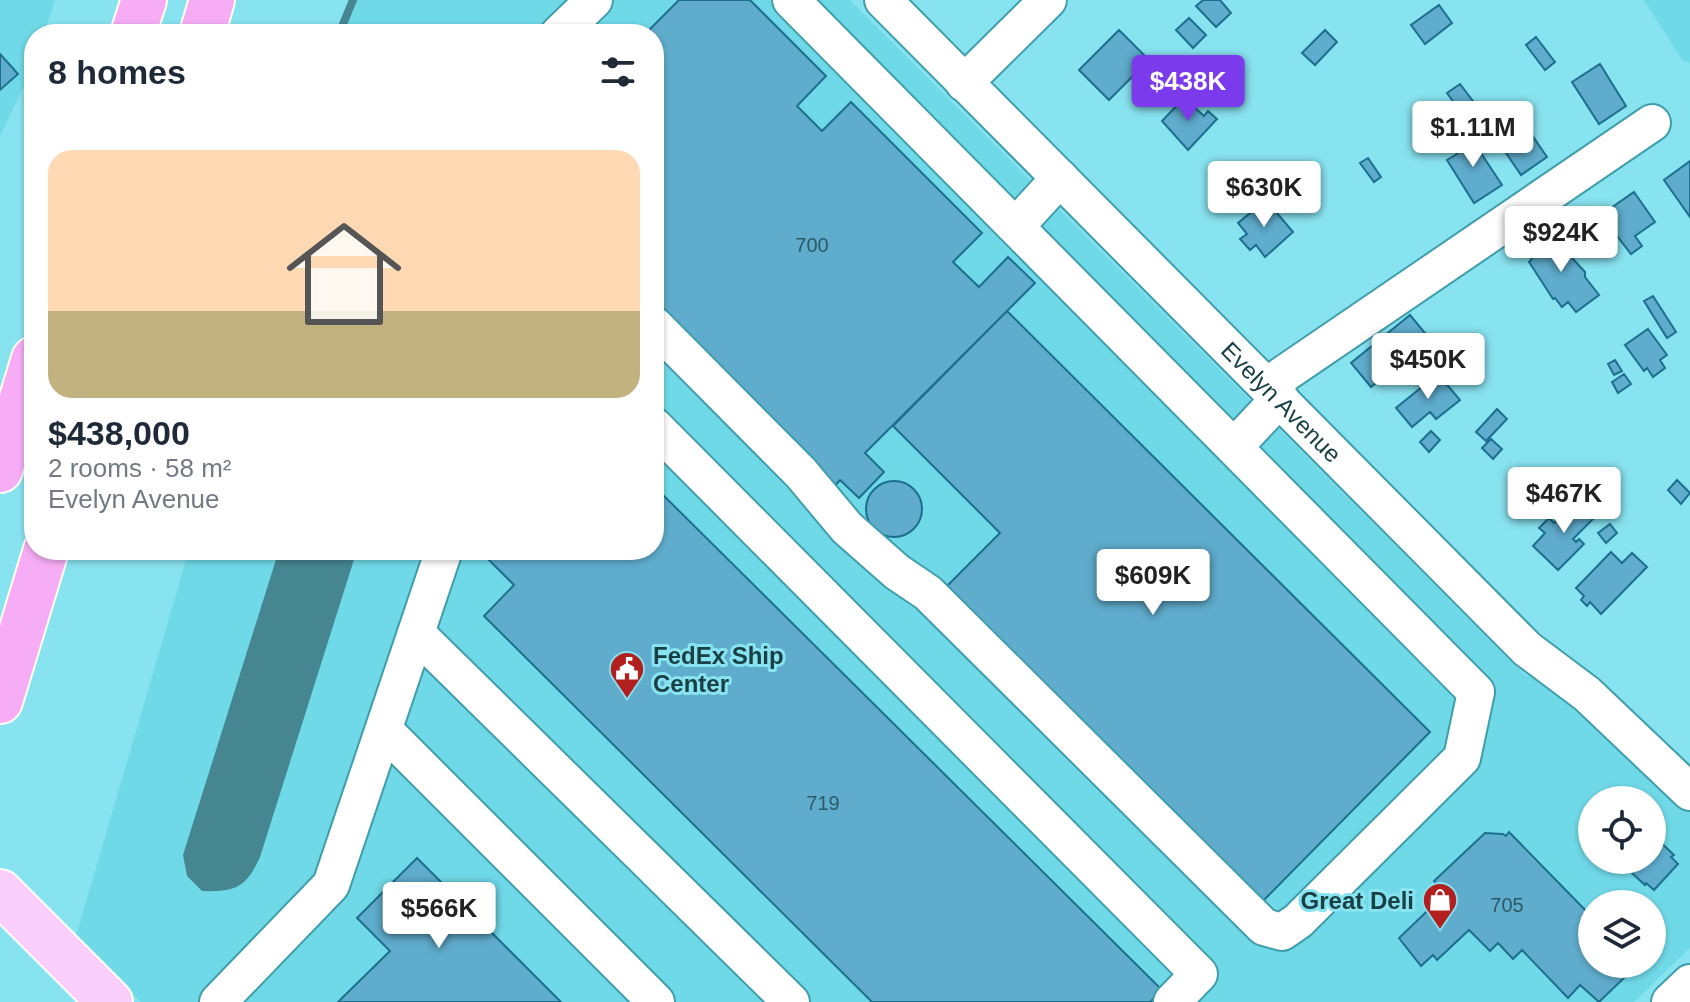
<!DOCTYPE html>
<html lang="en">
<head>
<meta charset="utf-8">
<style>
  :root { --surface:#fff; --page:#f6f6f7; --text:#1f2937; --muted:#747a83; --accent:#7c3aed }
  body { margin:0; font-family:Arial,sans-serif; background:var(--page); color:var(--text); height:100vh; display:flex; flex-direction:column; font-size:30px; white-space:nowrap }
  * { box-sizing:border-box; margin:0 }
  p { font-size:26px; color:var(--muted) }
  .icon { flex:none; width:44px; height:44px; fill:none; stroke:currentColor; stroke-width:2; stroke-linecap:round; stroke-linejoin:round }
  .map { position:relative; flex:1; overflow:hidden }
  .drawer { position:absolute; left:24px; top:24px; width:640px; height:536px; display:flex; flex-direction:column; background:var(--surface); border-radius:32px; box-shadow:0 2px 6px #0004 }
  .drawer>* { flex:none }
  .controls { position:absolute; left:1578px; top:786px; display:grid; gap:16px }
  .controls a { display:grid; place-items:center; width:88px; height:88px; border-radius:50%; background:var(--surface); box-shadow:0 2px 6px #0004; font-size:40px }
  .price { position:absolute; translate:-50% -68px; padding:0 18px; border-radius:8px; background:#fff; color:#222; font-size:26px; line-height:52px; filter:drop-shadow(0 2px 4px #0008) }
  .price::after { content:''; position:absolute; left:50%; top:48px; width:24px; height:18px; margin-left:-12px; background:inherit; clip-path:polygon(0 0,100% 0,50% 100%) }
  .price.active { background:var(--accent); color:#fff }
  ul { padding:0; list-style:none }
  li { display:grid; align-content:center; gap:16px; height:424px; padding:0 24px }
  li span { display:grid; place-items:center; height:248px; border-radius:24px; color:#555 }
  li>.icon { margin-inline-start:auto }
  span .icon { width:144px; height:144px; fill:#fffc; stroke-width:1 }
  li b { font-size:34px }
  h2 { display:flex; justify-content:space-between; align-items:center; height:96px; padding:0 24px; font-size:34px }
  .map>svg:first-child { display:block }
  .built { fill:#70d9e8; fill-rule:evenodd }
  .water { fill:#468690 }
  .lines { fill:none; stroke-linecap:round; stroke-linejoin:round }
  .stream { stroke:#468690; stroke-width:8 }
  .building { fill:#5faccc; stroke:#1c708e; stroke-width:2 }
  .minor-casing { stroke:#409eab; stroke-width:40 }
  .major-casing { stroke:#fff; stroke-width:48 }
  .highway-casing { stroke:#fff; stroke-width:48 }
  .minor { stroke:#fff; stroke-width:36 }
  .major { stroke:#facefa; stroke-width:44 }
  .highway { stroke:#f7adf6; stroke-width:44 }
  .labels { text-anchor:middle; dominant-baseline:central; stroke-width:6; stroke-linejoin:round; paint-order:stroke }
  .number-label { font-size:20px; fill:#2a5b67 }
  .street-label { font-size:24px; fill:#194045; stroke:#88e3f0 }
  .poi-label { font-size:24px; font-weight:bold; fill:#194045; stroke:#88e3f0; text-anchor:start }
</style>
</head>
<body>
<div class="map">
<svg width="1690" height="1002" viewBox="0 0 1690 1002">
  <rect width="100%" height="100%" fill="#88e3f0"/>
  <!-- built -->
  <path class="built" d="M0,0H55L44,34H34V65L0,136Z
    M351,0H850L1525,675L1548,684L1575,701L1690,811V948L1634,1002H141L76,936L189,550H654V34H341ZM1592,800H1652V860H1592ZM1592,904H1652V964H1592Z
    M1644,0H1690V63L1683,61Z"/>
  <!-- water -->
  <path class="water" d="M279,550H357L260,857C246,888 235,892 202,891L187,876L183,855Z"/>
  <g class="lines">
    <!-- stream -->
    <path class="stream" d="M339,34L353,0"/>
  </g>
  <!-- building -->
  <path class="building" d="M679,0H750L826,76L797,106L822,131L851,102L982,233L953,262L979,287L1008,257L1035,283L865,453L884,472L859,498L840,480L833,488L654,310V34H645Z
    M1203,0H1220L1231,13L1216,27L1196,6Z
    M1439,5L1452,23L1425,44L1411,25Z
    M1189,18L1206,35L1193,48L1176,30Z
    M1119,30L1145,56L1137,64L1141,68L1109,100L1079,70Z
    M1325,30L1337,42L1315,65L1302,53Z
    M1536,37L1555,62L1545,70L1526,45Z
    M0,54L18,74L0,90Z
    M1600,64L1626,106L1599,124L1572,82Z
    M1460,84L1476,105L1463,115L1447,93Z
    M1184,98L1204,116L1208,111L1217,119L1188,150L1162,121Z
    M1514,103L1525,120L1523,122L1547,157L1521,175L1485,122Z
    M1467,132L1502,185L1474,203L1447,160L1457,154L1450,143Z
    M1368,158L1381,177L1374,182L1360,163Z
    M1690,161V217L1664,180Z
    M1634,192L1655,222L1635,236L1642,246L1631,254L1601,215Z
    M1266,200L1293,232L1265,257L1256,245L1250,250L1240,239L1247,234L1238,223Z
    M1549,233L1585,272V277L1599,295L1576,312L1568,302L1562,307L1555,298L1553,299L1529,262L1532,259L1525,250Z
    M1653,296L1676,332L1667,338L1644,301Z
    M1007,311L1430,732L1259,905L943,590L1000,533L893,426Z
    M1410,315L1430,339L1371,387L1351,363Z
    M1648,329L1667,355L1660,360L1665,368L1653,377L1647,368L1644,371L1625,345Z
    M1615,360L1622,371L1614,375L1608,364Z
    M1438,374L1460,400L1436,419L1430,412L1412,427L1396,408Z
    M1624,374L1631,384L1618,393L1612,382Z
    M1497,409L1507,419L1486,441L1476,432Z
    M1431,431L1440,440L1429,452L1420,442Z
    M1491,439L1502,449L1493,459L1482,448Z
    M1677,480L1690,493L1681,504L1668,490Z
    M866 509a28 28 0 1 1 56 0a28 28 0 1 1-56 0Z
    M654,486L1162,990L1150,1002H872L484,616L514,585L488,559L497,550H654Z
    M1578,499L1595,517L1573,539L1576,542L1579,539L1584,544L1558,570L1533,546L1545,533L1539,528L1549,518L1554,523Z
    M1610,524L1617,533L1606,543L1598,533Z
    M1611,552L1622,563L1632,553L1647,567L1601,614L1590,602L1587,606L1581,600L1584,596L1576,588Z
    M1509,832L1592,917V964H1613L1625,977L1599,1002L1580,985L1568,998L1522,950L1513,959L1498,943L1490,951L1469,930L1437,960L1433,955L1421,966L1399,938L1446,893L1434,881L1485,833L1503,834L1506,836Z
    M1652,834L1674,855L1671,857L1678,864L1654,890L1646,883L1645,885L1620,862L1652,860Z
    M417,858L561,1002H338L390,951L357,918Z"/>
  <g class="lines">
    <defs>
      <g id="minor">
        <path id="s1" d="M883,0L1527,649L1587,694L1690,792"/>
        <path d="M559,34L594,0"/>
        <path d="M964,83L1048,0"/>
        <path d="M1016,226L1060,178"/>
        <path d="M654,325L801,473L847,528L897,572L928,593L1264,927L1282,932L1298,921L1462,758L1476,692L791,0"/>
        <path d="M1268,385L1652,123"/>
        <path d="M654,426L1199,974L1172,1002"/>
        <path d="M1234,447L1280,398"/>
        <path d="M416,633L791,1002"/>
        <path d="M384,730L656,1002"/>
        <path d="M218,1002L331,885L444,550"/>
        <path d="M1670,1002L1690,983"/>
      </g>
      <path id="major" d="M0,892L110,1002"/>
      <path id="highway" d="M133,34L144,0
        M202,34L212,0
        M0,470L34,359
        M0,701L46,550"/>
    </defs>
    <!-- minor casing -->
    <use href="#minor" class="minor-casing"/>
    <!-- major casing -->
    <use href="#major" class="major-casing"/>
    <!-- highway casing -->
    <use href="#highway" class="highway-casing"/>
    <!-- minor -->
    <use href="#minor" class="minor"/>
    <!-- major -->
    <use href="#major" class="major"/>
    <!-- highway -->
    <use href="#highway" class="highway"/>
  </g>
  <!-- icons -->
  <defs>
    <symbol id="civic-pin" viewBox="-11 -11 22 30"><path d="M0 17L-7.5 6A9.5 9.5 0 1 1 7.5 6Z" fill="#b1201f" stroke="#88e3f0"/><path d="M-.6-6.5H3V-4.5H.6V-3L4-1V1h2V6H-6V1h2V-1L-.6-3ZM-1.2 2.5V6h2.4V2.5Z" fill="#fff"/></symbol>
    <symbol id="shop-pin" viewBox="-11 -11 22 30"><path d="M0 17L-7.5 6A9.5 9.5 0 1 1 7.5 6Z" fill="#b1201f" stroke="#88e3f0"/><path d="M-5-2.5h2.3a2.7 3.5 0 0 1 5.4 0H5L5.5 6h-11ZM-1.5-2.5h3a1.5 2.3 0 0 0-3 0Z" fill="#fff"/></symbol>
  </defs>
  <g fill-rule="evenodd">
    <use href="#civic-pin" x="607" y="649" width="40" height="54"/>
    <use href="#shop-pin" x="1420" y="880" width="40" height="54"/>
  </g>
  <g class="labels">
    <!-- number labels -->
    <g class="number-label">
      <text x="812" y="245">700</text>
      <text x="823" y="803">719</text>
      <text x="1507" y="905">705</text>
    </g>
    <!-- street labels -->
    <g class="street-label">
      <text stroke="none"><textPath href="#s1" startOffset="566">Evelyn Avenue</textPath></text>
    </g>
    <!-- poi labels -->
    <g class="poi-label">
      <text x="653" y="655">FedEx Ship<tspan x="653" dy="28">Center</tspan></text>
      <text x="1414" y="900" text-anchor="end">Great Deli</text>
    </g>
  </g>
</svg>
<div class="controls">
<a><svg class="icon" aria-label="locate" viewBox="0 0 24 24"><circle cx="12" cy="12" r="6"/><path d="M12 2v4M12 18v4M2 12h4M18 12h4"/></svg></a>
<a><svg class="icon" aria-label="layers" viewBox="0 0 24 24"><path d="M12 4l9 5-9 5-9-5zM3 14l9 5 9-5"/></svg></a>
</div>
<b class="price active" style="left:1188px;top:123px">$438K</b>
<b class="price" style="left:1473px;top:169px">$1.11M</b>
<b class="price" style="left:1264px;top:229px">$630K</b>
<b class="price" style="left:1561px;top:274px">$924K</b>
<b class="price" style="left:1428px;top:401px">$450K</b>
<b class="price" style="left:1564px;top:535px">$467K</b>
<b class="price" style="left:1153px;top:617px">$609K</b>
<b class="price" style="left:439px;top:950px">$566K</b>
<section class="drawer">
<h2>8 homes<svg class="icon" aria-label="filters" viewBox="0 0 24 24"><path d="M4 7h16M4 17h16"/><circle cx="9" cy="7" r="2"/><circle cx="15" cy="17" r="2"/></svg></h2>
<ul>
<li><span style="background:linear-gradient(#ffd9b3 65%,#c2b280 0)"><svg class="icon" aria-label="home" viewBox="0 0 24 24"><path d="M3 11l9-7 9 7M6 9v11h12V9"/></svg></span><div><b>$438,000</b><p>2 rooms · 58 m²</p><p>Evelyn Avenue</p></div></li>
</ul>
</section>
</div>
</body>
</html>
